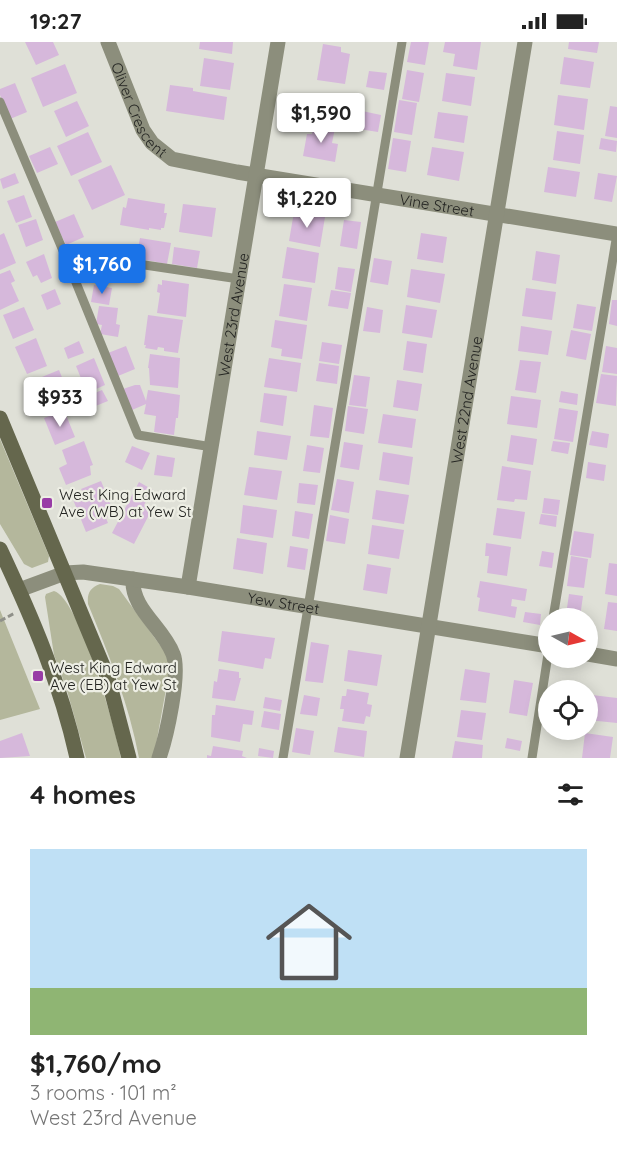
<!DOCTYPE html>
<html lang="en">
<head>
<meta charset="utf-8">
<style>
  :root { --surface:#fff; --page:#f6f6f6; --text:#222; --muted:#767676; --line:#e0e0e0; --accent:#1a73e8 }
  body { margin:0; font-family:Quicksand,sans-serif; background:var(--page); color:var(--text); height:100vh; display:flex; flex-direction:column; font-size:22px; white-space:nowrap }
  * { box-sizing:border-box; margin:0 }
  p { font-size:20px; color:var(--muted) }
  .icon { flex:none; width:33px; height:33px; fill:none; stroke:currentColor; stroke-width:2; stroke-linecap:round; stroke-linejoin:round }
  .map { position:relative; height:716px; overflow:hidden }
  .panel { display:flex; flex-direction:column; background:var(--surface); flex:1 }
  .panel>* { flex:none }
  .needle { width:39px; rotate:98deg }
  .buttons { position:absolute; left:538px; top:566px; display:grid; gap:12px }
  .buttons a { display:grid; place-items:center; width:60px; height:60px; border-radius:50%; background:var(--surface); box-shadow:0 3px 15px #0003; font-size:30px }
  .price { position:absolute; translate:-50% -51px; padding:0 14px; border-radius:6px; background:#fff; color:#222; font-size:20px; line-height:39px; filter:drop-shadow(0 2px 3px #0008) }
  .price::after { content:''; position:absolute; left:50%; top:36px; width:18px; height:14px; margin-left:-9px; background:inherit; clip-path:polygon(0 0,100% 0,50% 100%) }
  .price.current { background:var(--accent); color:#fff }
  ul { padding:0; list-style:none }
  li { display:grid; align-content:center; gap:12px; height:318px; padding:0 30px }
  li+li { border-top:2px solid var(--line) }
  li span { display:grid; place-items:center; height:186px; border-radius:0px; color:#555 }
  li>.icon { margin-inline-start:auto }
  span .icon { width:108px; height:108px; fill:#fffc; stroke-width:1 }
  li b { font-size:26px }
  h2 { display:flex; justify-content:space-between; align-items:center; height:72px; padding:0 30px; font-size:26px }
  .status { display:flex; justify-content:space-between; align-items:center; height:42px; padding:0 30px; background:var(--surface); direction:ltr }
  .status svg { height:16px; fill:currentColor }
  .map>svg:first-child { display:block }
  .green { fill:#b4b79c }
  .building { fill:#d6b8db }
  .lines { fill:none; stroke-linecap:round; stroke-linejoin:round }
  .path { stroke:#8f9089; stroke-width:3; stroke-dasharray:6 3; stroke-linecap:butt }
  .service { stroke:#8c8e7c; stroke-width:9 }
  .minor { stroke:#8c8e7c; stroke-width:15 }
  .secondary { stroke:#65674d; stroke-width:15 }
  .poi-dot { fill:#983ca6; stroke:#edeee4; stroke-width:2 }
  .labels { text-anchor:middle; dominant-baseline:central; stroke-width:4.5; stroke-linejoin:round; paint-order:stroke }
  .street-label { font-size:15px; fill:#242522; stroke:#edeee4 }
  .poi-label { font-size:15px; fill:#242522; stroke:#edeee4; text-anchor:start }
</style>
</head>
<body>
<div class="status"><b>19:27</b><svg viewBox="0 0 49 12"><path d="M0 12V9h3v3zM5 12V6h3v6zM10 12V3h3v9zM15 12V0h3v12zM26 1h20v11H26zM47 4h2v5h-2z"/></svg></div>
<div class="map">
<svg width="617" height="716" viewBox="0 0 617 716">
  <rect width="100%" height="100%" fill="#dfe0d7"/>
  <!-- green -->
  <path class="green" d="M0,397L49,514L48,520L32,526L24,522L0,482Z
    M100,542L113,544L119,547L165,610L170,625L155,708L152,716H139C129,662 109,613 88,562C87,551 90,546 100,542Z
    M54,549C79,556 116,688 121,716H86L66,645L54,613L45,555L46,552Z
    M0,568L40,667L0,678Z"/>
  <!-- building -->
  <path class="building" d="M25,0H53L59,13L36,23Z
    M200,0H233L232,12L199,7Z
    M411,0H429L425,23L407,20Z
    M445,0H481L477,28L453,24L455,12L443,10Z
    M569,0H599L597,11L568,7Z
    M323,2L341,5V10L350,12L345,42L317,38Z
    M564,15L594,20L590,46L560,42Z
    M204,16L234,21L230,48L200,44Z
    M65,22L77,51L43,65L31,36Z
    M407,28L424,31L419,60L402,57Z
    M369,29L387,31L384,48L366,45Z
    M446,31L475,35L471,64L442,59Z
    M15,41L27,70L10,77L0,53V47Z
    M170,43L193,46V49L227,55L224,78L166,69Z
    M558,53L588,57L584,88L554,83Z
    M314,58L344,63L341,80L311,75Z
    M399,58L417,61L412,93L394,90Z
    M77,59L89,84L66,95L54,69Z
    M610,64L617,65V96L605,94Z
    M362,69L381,73L378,90L359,87Z
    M438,70L468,74L464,101L434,96Z
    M313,82L335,86L332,101L338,102L335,120L303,114L307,92H312Z
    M557,89L584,93L580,122L553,118Z
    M88,90L102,120L71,134L57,104Z
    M393,96L411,99L406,130L388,127Z
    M601,96L617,99L616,110L599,107Z
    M50,105L58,122L37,131L29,114Z
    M432,105L464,110L459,139L427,133Z
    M111,123L125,153L92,168L78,138Z
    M548,125L580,130L576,155L544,150Z
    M15,131L19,141L3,147L0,137Z
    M598,131L617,134L612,160L594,157Z
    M24,153L32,175L16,181L7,159Z
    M128,156L165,162L164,171H167L164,186H161V188L149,186V188L120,183L123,165L126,166Z
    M183,162L216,166L212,195L179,190Z
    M294,170L325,175L320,205L289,199Z
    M74,172L84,195L66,203L55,180Z
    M36,177L43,198L26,205L18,183Z
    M344,178L361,180L357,207L340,204Z
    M4,191L16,221L0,228V193Z
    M421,191L447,195L443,221L417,217Z
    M140,196L171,201L167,222L136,216Z
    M174,205L200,209L197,226L172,222Z
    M287,205L319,211L315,241L282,236Z
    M536,209L560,213L556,242L532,238Z
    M44,212L52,236L41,241L37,233L33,235L26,220Z
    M374,216L392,219L388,243L370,240Z
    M338,225L355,227L351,250L335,247Z
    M411,227L445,232L440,261L407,255Z
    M10,228L15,239L11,241L19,259L0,268V232Z
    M162,238L189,242L186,275L157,271L160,251L157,250L158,242L162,243Z
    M284,242L312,246L307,279L279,274Z
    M94,243L112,246L109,263L91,260Z
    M526,246L556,250L552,278L522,274Z
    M55,247L61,262L47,268L41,253Z
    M331,248L351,251L348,267L328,264Z
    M612,258H617V284L609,282Z
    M577,262L596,265L592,289L573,286Z
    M406,263L437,268L432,296L402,291Z
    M99,264L118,266L116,282L120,283L118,295L100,292L102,283L96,282Z
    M24,265L34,288L13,297L3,273Z
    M367,265L383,268L380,291L363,289Z
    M148,273L183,278L178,311L164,309V306L158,305L157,308L145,306L146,303H144Z
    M275,278L307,283L302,317L281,314L282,307L271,305Z
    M521,284L552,289L548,313L518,309Z
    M571,288L591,292L586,318L566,314Z
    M36,296L47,324L27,332L15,305Z
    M79,299L84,311L68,317L64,306Z
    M407,299L427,302L423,331L403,328Z
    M322,300L342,303L339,322L319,319Z
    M126,304L135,327L118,334L108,311Z
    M606,304L617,306V332L602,330Z
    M150,312L180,316L178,346L150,343L149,326H148Z
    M94,316L105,343L87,351L76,324Z
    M269,316L301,321L297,350L264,345Z
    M520,318L541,320L536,351L515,348Z
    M319,321L339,324L337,342L316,339Z
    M59,328L70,355L41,367L37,359L40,358L32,339Z
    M601,332L617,334L616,364L596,361Z
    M354,333L370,335L366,365L349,363Z
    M397,338L422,342L418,369L393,365Z
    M135,343H140L146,359L148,348L180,353L178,376H176L174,393L154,390L156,374L144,372L146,362L132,368L123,347Z
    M102,348L108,359L93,365L88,354Z
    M561,349L578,352L577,363L559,360Z
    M264,351L287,354L283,384L260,380Z
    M511,354L541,358L537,386L507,382Z
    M314,363L333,366L329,396L310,394Z
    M348,364L368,367L364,392L345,389Z
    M559,366L578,369L573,400L554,397Z
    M64,368L75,395L55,403L44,376Z
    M383,372L416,377L412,406L378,401Z
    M257,389L291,394L287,418L254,413Z
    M592,389L609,392L607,406L589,403Z
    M511,393L537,397L533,423L507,419Z
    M84,399L93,423L90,424L91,433L66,443L59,426L67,422L62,408Z
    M553,399L570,401L568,412L551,409Z
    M344,400L363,403L359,428L340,425Z
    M307,403L324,406L320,431L303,429Z
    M132,404L150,411L142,428L125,420Z
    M383,410L413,415L409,443L379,438Z
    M157,413L175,416L172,435L154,433Z
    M588,420L606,423L604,439L586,436Z
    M502,424L531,429L527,458L515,457L514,460L497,458Z
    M249,425L282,429L277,458L244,453Z
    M337,437L354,440L349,471L331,468Z
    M101,439L115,473L106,476L108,481L86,490L72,455L83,450L81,447Z
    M139,440L153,448L144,463L152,467L134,502L112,491Z
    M299,441L318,443L315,463L297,461Z
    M376,448L409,453L404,482L372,477Z
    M544,456L560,458L558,473L542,471Z
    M243,463L277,468L273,496L240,491Z
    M497,466L525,470L521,497L493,493Z
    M295,469L313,472L309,497L292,494Z
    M541,472L557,474L556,485L539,482Z
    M330,473L349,477L345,502L326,499Z
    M372,483L404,488L399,517L368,512Z
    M574,489L594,492L591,516L570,513Z
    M237,496L267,501L263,532L233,527Z
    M486,501L511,505L507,534L487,531L489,514H485Z
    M290,504L308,507L305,528L287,525Z
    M542,509L554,511L552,526L539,524Z
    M571,514L588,517L584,546L567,544Z
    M609,521L617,522V554L605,552Z
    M367,522L391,526L387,552L363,548Z
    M480,539L527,547L525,559L512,557L511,564L517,565L515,576L478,569L480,556L477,555Z
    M569,552L583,554L580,575L566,573Z
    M608,560L617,561V589L604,587Z
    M525,570L541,572L540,583L523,580Z
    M222,589L275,596L271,617L265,616L263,627L218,619Z
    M311,600L329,603L323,641L305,639Z
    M348,608L382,613L377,644L344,639Z
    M219,627L239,630V636H241L235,659L212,656L214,639L217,640Z
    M465,627L490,631L486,661L460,658Z
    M514,638L533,641L527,674L509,671Z
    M347,647L369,651L367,662L372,663L370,675L366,674L364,682L342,679L344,667H340L342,654H346Z
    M304,653L320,656L317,674L300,672Z
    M592,653L617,656V681L588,678Z
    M265,655L282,658L280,669L263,666Z
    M216,663L254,669L252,683L243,682L240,700L211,695L212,673H215Z
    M461,668L486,671L482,698L457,695Z
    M264,669L281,672L279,688L261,685Z
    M338,685L367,689L364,715L334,710Z
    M296,686L314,689L310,713L292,710Z
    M22,691L30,714L0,716V699Z
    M585,691L613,695L610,716H582Z
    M507,696L522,699L520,709L505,706Z
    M455,699L483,703L482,716H452Z
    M213,704L243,709L242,714L247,716H207V713L211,714Z
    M259,706L274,709L273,716L258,714Z"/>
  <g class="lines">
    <!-- path -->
    <path class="path" d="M0,579L15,571"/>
    <!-- service -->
    <path class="service" d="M0,60L64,211L138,393L212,405
      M64,211L239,237
      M553,576L617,192
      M283,716L402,0
      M532,716L549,606"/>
    <!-- minor -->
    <g class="minor">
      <path id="s1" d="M108,0L143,88L152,101L172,117L237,130L617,192"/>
      <path d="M133,537C131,567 163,585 173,612C181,631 166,696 159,716"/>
      <path id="s2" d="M188,545L278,0"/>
      <path id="s3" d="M19,548L65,531L83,530L188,545L549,604"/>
      <path d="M588,612L617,617"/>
      <path id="s4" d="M407,716L525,0"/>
    </g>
    <!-- secondary -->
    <path class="secondary" d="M0,376L108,636L129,716
      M0,507C32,575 61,643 77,716"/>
  </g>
  <!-- markers -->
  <g class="poi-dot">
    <rect x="41" y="455" width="12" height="12" rx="3"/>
    <rect x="32" y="628" width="12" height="12" rx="3"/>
  </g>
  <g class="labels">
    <!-- street labels -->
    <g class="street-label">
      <text stroke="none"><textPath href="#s1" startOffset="75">Oliver Crescent</textPath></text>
      <text stroke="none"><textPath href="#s1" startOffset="405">Vine Street</textPath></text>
      <text stroke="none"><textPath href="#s2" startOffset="276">West 23rd Avenue</textPath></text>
      <text stroke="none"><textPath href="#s4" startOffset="363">West 22nd Avenue</textPath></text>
      <text stroke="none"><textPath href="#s3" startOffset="270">Yew Street</textPath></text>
    </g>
    <!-- poi labels -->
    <g class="poi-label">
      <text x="59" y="452">West King Edward<tspan x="59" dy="17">Ave (WB) at Yew St</tspan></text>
      <text x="50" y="625">West King Edward<tspan x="50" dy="17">Ave (EB) at Yew St</tspan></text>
    </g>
  </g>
</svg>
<div class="buttons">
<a><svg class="needle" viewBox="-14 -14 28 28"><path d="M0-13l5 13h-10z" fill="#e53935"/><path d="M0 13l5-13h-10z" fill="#767676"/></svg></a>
<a><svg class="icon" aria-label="locate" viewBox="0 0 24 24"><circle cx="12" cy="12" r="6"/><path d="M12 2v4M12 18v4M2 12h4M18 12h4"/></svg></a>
</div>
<b class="price" style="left:321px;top:102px">$1,590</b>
<b class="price" style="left:307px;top:187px">$1,220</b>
<b class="price current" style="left:102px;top:253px">$1,760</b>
<b class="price" style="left:60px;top:386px">$933</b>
</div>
<section class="panel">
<h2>4 homes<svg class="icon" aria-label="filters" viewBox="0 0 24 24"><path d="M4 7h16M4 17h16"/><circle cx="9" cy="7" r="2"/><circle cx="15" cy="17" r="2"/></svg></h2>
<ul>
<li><span style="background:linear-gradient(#bfe0f5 75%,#8fb573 0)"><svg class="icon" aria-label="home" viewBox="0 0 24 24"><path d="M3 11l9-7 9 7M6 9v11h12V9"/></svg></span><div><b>$1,760/mo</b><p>3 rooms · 101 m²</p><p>West 23rd Avenue</p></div></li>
</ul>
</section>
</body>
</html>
